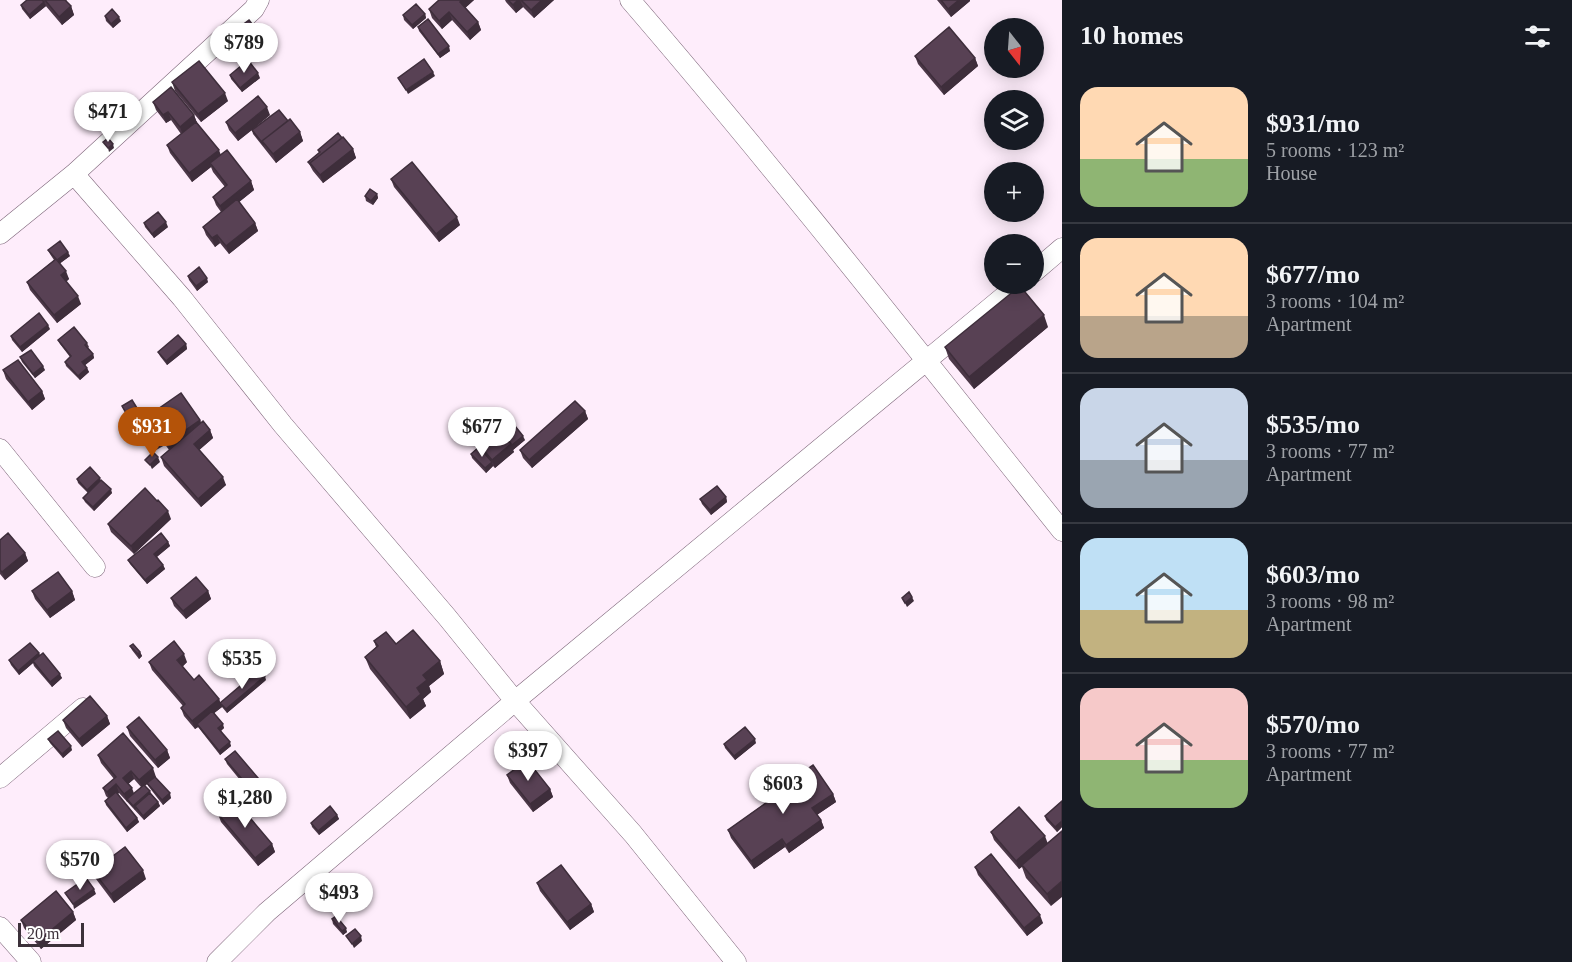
<!DOCTYPE html>
<html lang="en">
<head>
<meta charset="utf-8">
<style>
  :root { --surface:#171b24; --page:#20242c; --text:#f1f3f6; --muted:#9ea1a6; --line:#363941; --accent:#b45309 }
  body { margin:0; font-family:Georgia,serif; background:var(--page); color:var(--text); height:100vh; display:flex; flex-direction:column; font-size:22px; white-space:nowrap }
  * { box-sizing:border-box; margin:0 }
  p { font-size:20px; color:var(--muted) }
  .icon { flex:none; width:33px; height:33px; fill:none; stroke:currentColor; stroke-width:2; stroke-linecap:round; stroke-linejoin:round }
  .map { position:relative; flex:1; overflow:hidden }
  .details { display:flex; flex-direction:column; background:var(--surface); width:510px }
  .details>* { flex:none }
  .needle { width:39px; rotate:163deg }
  .fabs { position:absolute; left:984px; top:18px; display:grid; gap:12px }
  .fabs a { display:grid; place-items:center; width:60px; height:60px; border-radius:50%; background:var(--surface); box-shadow:0 3px 15px #0003; font-size:30px }
  .scale { position:absolute; left:18px; bottom:15px; width:66px; box-sizing:border-box; padding-left:6px; border:3px solid #3c313a; border-top:0; font-size:16px; line-height:21px; white-space:nowrap; color:#3c313a; -webkit-text-stroke:4px #fff; paint-order:stroke }
  .price { position:absolute; translate:-50% -51px; padding:0 14px; border-radius:21px; background:#fff; color:#222; font-size:20px; line-height:39px; filter:drop-shadow(0 2px 3px #0008) }
  .price::after { content:''; position:absolute; left:50%; top:36px; width:18px; height:14px; margin-left:-9px; background:inherit; clip-path:polygon(0 0,100% 0,50% 100%) }
  .price.selected { background:var(--accent); color:#fff }
  ul { padding:0; list-style:none }
  li { display:flex; align-items:center; gap:18px; height:150px; padding:0 18px }
  li+li { border-top:2px solid var(--line) }
  li span { display:grid; place-items:center; flex:none; width:168px; height:120px; border-radius:18px; color:#555 }
  li>.icon { margin-inline-start:auto }
  span .icon { width:72px; height:72px; fill:#fffc; stroke-width:1 }
  li b { font-size:26px }
  h2 { display:flex; justify-content:space-between; align-items:center; height:72px; padding:0 18px; font-size:26px }
  main { display:flex; flex:1; min-height:0 }
  .map>svg:first-child { display:block }
  .lines { fill:none; stroke-linecap:round; stroke-linejoin:round }
  .minor-casing { stroke:#7d6579; stroke-width:21 }
  .minor { stroke:#fff; stroke-width:20 }
  .wall { fill:#4c3848; fill-rule:evenodd }
  .shaded-wall { fill:#3e2e3b }
  .building { fill:#584154; stroke:#3e2e3b; stroke-width:1.5 }
</style>
</head>
<body>
<main>
<div class="map">
<svg width="1062" height="962" viewBox="0 0 1062 962">
  <rect width="100%" height="100%" fill="#feedfb"/>
  <g class="lines">
    <defs>
      <path id="minor" d="M630,0C779,173 919,352 1062,531
        M74,174L182,298L283,425L447,617L515,701L633,834L736,962
        M0,234L74,174L254,9L259,0
        M1034,272L1062,248
        M0,449L95,567
        M0,778L83,708
        M0,927L31,962
        M217,962L267,912L515,701L1019,284"/>
    </defs>
    <!-- minor casing -->
    <use href="#minor" class="minor-casing"/>
    <!-- minor -->
    <use href="#minor" class="minor"/>
  </g>
  <!-- wall -->
  <path class="wall" d="M27,0H67L66,1L71,6L74,15L62,25L45,5L46,6L30,19L22,9L21,5Z
    M439,0H474L465,8L478,22L481,30L470,40L452,20L442,29L432,18L429,9Z
    M505,0H554L534,18L523,7L516,13L506,2Z
    M937,0H970V1L951,17Z
    M425,14L426,18L413,29L404,20L403,15Z
    M105,16L121,21L113,28L106,21Z
    M418,27L450,51L440,58L419,31Z
    M915,56L975,58L978,66L944,95L918,64Z
    M230,75L260,78L242,92L231,79Z
    M172,82L228,101L201,122L175,91Z
    M153,102L194,115L197,123L220,155L251,181L254,190L239,202L255,223L258,231L229,254L220,243L215,247L206,235L203,227L221,212L216,205L213,197L225,187L213,172L211,167L192,182L170,153L167,145L181,134L171,120L166,123L156,110Z
    M270,115L253,129L288,121L300,132L303,141L276,163L253,134L252,130L238,141L229,130L226,122Z
    M342,138L353,149L356,158L323,183L313,171L308,162L319,153L318,150Z
    M391,179L460,225L439,242L394,187Z
    M377,194L378,198L373,205L366,201L365,196Z
    M144,223L168,227L154,238L145,227Z
    M48,250L70,256L60,263L69,279L66,282L81,304L57,323L30,290L27,282L54,260L50,254Z
    M188,276L208,282L197,291L189,280Z
    M1048,327L974,389L949,359L945,347Z
    M50,329L22,352L12,340L11,336Z
    M58,340L87,343L89,347L88,348L93,354L94,358L85,365L89,372L80,380L66,366L65,362L70,357L60,344Z
    M186,344L187,349L167,365L160,356L158,352Z
    M20,357L45,370L35,378L22,362Z
    M3,370L42,391L45,399L32,410L6,379Z
    M122,406L145,421L146,425L136,431Z
    M585,411L588,419L532,468L523,458L520,450Z
    M148,416L200,420L201,423L210,430L213,438L199,450L226,485L201,507L164,466L161,457L169,450L164,443L165,445L151,453L147,446L145,442L158,434L151,424Z
    M465,428L504,435L525,440L513,450L514,452L495,468L493,466L486,473L472,458L471,454L477,448L468,436Z
    M77,479L100,481L112,493L94,511L85,502L83,498L88,493L78,483Z
    M726,497L727,502L711,515L702,504L700,499Z
    M171,519L134,554L111,532L108,524Z
    M0,540L25,553L28,561L5,580L0,574Z
    M168,542L170,546L157,557L163,565L165,569L147,584L130,564L128,560Z
    M32,591H72L75,600L50,618L35,599Z
    M208,591L211,599L186,619L174,606L171,598Z
    M374,641L396,644L440,661L444,674L429,686L431,692L423,699L426,706L410,719L370,669L365,657L376,647Z
    M130,646L140,652L142,656L139,659L132,650Z
    M39,653L40,655L62,678L52,687L34,666L33,663L19,675L11,665L9,660Z
    M149,662H187L182,667L194,680L219,699L220,703L266,680L227,713L222,707L214,713L224,728L221,731L231,746L220,755L198,727L195,729L184,716L181,708L183,706L152,670Z
    M107,716L110,724L82,747L66,728L63,720Z
    M127,727L167,750L170,758L158,768L130,736Z
    M48,739L72,750L63,758L50,743Z
    M756,743L735,760L725,748L724,744Z
    M98,755L156,777H155L171,798L163,805L149,787L147,784L145,786L158,802L160,806L144,820L119,793L117,794L137,818L139,822L127,832L106,805L105,801L108,798L106,796L103,788L114,779L101,763ZM134,779L141,787L134,794L128,784Z
    M225,759L258,778L259,782L249,791L227,764Z
    M507,775L550,789L553,797L533,812L510,783Z
    M792,780L833,794L836,802L817,815L821,820L824,828L789,853L785,847L754,869L731,838L728,830L793,783Z
    M1062,801V827L1057,832L1046,820L1045,816Z
    M218,814L272,844L275,852L258,866L221,822Z
    M337,815L339,819L319,835L312,827L311,823Z
    M991,832L1047,843L1051,906L1026,878L1022,867L1019,869L994,840Z
    M975,867L1043,923L1027,936L978,875Z
    M93,871L146,879L114,903L96,879Z
    M537,883L591,904L594,912L570,930L540,891Z
    M73,912L76,920L41,949L24,928L21,920Z
    M332,919L347,932L343,935L333,924Z"/>
  <!-- shaded-wall -->
  <path class="shaded-wall" d="M462,0H474L463,10L460,2Z
    M518,0H520L523,7L516,13L513,5Z
    M542,0H554L534,18L531,10Z
    M959,0H970V1L951,17L948,9Z
    M44,2L46,6L30,19L29,15Z
    M71,6L74,15L62,25L59,17Z
    M449,12L452,20L442,29L439,21Z
    M425,14L426,18L413,29L412,25Z
    M119,17L121,21L113,28L111,24Z
    M478,22L481,30L470,40L467,32Z
    M255,28L257,32L237,48L236,44Z
    M449,46L450,51L440,58L438,54Z
    M975,58L978,66L944,95L941,87Z
    M433,72L435,76L408,94L406,90Z
    M258,73L260,78L242,92L240,88Z
    M225,93L228,101L201,122L198,114Z
    M267,107L270,115L238,141L235,133Z
    M168,112L171,120L166,123L163,115Z
    M194,115L197,123L183,135L180,127Z
    M300,132L303,141L276,163L273,154Z
    M113,144L114,148L109,152L108,148Z
    M353,149L356,158L323,183L320,175Z
    M219,150L222,158L210,163L211,167L192,182L189,173Z
    M251,181L254,190L223,215L220,206Z
    M377,194L378,198L373,205L371,201Z
    M457,217L460,225L439,242L436,234Z
    M166,222L168,227L154,238L152,234Z
    M255,223L258,231L229,254L226,246Z
    M217,235L220,243L215,247L212,238Z
    M68,252L70,256L58,265L57,261Z
    M66,271L69,279L64,283L61,275Z
    M207,278L208,282L197,291L196,286Z
    M78,296L81,304L57,323L54,315Z
    M1044,315L1048,327L974,389L969,377Z
    M48,325L50,329L22,352L20,347Z
    M186,344L187,349L167,365L166,361Z
    M93,354L94,358L84,366L82,362Z
    M43,366L45,370L35,378L33,374Z
    M87,368L89,372L80,380L78,376Z
    M42,391L45,399L32,410L28,402Z
    M585,411L588,419L532,468L529,460Z
    M200,420L203,428L170,451L167,443Z
    M210,430L213,438L197,452L194,444Z
    M523,436L525,440L513,450L514,452L495,468L492,460L511,444Z
    M158,457L160,462L152,469L150,465Z
    M492,462L493,466L486,473L485,468Z
    M223,477L226,485L201,507L198,499Z
    M100,478L101,483L88,494L87,490Z
    M111,489L112,493L94,511L93,507Z
    M726,497L727,502L711,515L710,510Z
    M168,511L171,519L134,554L131,546Z
    M168,542L170,546L155,558L154,554Z
    M25,553L28,561L5,580L2,572Z
    M163,565L165,569L147,584L145,580Z
    M72,591L75,600L50,618L47,610Z
    M208,591L211,599L186,619L183,611Z
    M912,597L914,601L907,607L905,603Z
    M140,652L142,656L139,659L138,654Z
    M39,653L40,657L19,675L18,671Z
    M184,654L187,662L180,669L177,660Z
    M440,661L444,674L429,686L431,692L423,699L426,706L410,719L406,707L417,688L423,675Z
    M60,674L62,678L52,687L50,682Z
    M265,676L266,680L227,713L226,709Z
    M219,699L222,707L198,726L197,724L198,727L195,729L192,721Z
    M107,716L110,724L82,747L79,739Z
    M223,724L224,728L219,732L218,728Z
    M755,739L756,743L735,760L734,756Z
    M230,742L231,746L220,755L219,751Z
    M71,746L72,750L63,758L62,754Z
    M167,750L170,758L158,768L155,760Z
    M153,768L156,777L142,788L139,780Z
    M131,771L134,779L126,786L123,778Z
    M258,778L259,782L249,791L248,786Z
    M116,784L119,793L110,800L107,792Z
    M132,788L135,796L127,799L128,801L127,802L124,794Z
    M550,789L553,797L533,812L530,804Z
    M150,791L151,795L135,806L136,809L135,810L133,806Z
    M170,793L171,798L163,805L162,800Z
    M833,794L836,802L815,816L812,808Z
    M158,802L160,806L144,820L143,816Z
    M337,815L339,819L319,835L318,831Z
    M137,818L139,822L127,832L126,828Z
    M821,820L824,828L789,853L786,845Z
    M1062,821V827L1057,832L1055,827Z
    M1045,836L1048,844L1019,869L1016,861Z
    M782,839L785,847L754,869L751,861Z
    M272,844L275,852L258,866L255,858Z
    M143,870L146,879L114,903L111,894Z
    M1062,881V897L1051,906L1047,894Z
    M94,889L96,894L74,909L73,904Z
    M591,904L594,912L570,930L567,922Z
    M73,912L76,920L41,949L38,941Z
    M1040,915L1043,923L1027,936L1024,928Z
    M346,928L347,932L343,935L342,931Z
    M361,936L362,941L354,948L352,944Z"/>
  <!-- building -->
  <path class="building" d="M27,0H42L44,2L29,15L21,5Z
    M45,0H65L71,6L59,17Z
    M439,0H462L460,2L478,22L467,32L449,12L439,21L429,9Z
    M508,0H518L513,5Z
    M521,0H542L531,10Z
    M941,0H959L948,9Z
    M416,4L425,14L412,25L403,15Z
    M112,9L119,17L111,24L105,16Z
    M428,19L449,46L438,54L418,27Z
    M249,20L255,28L236,44L229,35Z
    M949,27L975,58L941,87L915,56Z
    M424,59L433,72L406,90L398,78Z
    M248,60L258,73L240,88L230,75Z
    M199,61L225,93L198,114L172,82Z
    M171,87L194,115L180,127L168,112L163,115L153,102Z
    M258,96L267,107L235,133L226,122Z
    M279,110L288,121L262,141L264,145L252,130Z
    M290,119L300,132L273,154L262,141Z
    M196,122L219,150L189,173L167,145Z
    M338,133L342,138L310,163L311,165L308,162L320,152L318,150Z
    M343,137L353,149L320,175L310,163Z
    M108,138L113,144L108,148L103,142Z
    M227,150L251,181L220,206L213,197L227,185L210,163Z
    M412,162L457,217L436,234L391,179Z
    M370,189L377,194L371,201L365,196Z
    M237,199L255,223L226,246L217,235L212,238L203,227Z
    M158,212L166,222L152,234L144,223Z
    M60,241L68,252L57,260L48,250Z
    M56,259L66,271L61,275L78,296L54,315L27,282Z
    M199,267L207,278L196,286L188,276Z
    M1020,286L1044,315L969,377L945,347Z
    M39,313L48,325L20,347L11,336Z
    M74,327L87,343L85,345L93,354L82,362L87,368L78,376L65,362L71,356L58,340Z
    M178,335L186,344L166,361L158,352Z
    M31,350L43,366L33,374L20,357Z
    M18,360L42,391L28,402L3,370Z
    M181,393L200,420L167,443L148,416Z
    M132,400L145,421L134,427L122,406Z
    M575,401L585,411L529,460L520,450Z
    M484,412L511,444L492,460L465,428Z
    M203,421L210,430L194,444L223,477L198,499L161,457Z
    M515,426L523,436L512,445L504,435Z
    M159,434L164,441L150,449L145,442Z
    M479,447L492,462L485,468L471,454Z
    M153,452L158,457L150,465L145,460Z
    M90,467L100,478L87,490L77,479Z
    M101,480L111,489L93,507L83,498Z
    M717,486L726,497L710,510L700,499Z
    M145,488L157,501L158,500L168,511L131,546L108,524Z
    M8,533L25,553L2,572L0,570V540Z
    M161,533L168,542L154,554L163,565L145,580L128,560Z
    M58,572L72,591L47,610L32,591Z
    M196,577L208,591L183,611L171,598Z
    M909,592L912,597L905,603L902,598Z
    M413,630L440,661L423,675L427,680L417,688L421,694L406,707L365,657L378,646L374,641L386,632L396,644Z
    M174,641L184,654L177,660L194,680L199,675L219,699L192,721L181,708L185,704L149,662Z
    M30,643L39,653L18,671L9,660Z
    M133,644L140,652L138,654L130,646Z
    M43,653L60,674L50,682L33,661Z
    M259,670L265,676L226,709L220,703Z
    M90,696L107,716L79,739L63,720Z
    M212,711L223,724L218,728L230,742L219,751L197,724Z
    M139,717L167,750L155,760L127,727Z
    M745,727L755,739L734,756L724,744Z
    M58,731L71,746L62,754L48,739Z
    M123,733L153,768L139,780L131,771L123,778L132,788L124,794L116,784L107,792L103,788L116,777L98,755Z
    M235,751L258,778L248,786L225,759Z
    M527,760L550,789L530,804L507,775Z
    M813,765L833,794L812,808L821,820L786,845L782,839L751,861L728,830L794,783L792,780Z
    M155,777L170,793L162,800L147,783Z
    M144,785L150,791L133,806L127,799Z
    M116,792L137,818L126,828L105,801Z
    M150,793L158,802L143,816L135,806Z
    M235,800L272,844L255,858L218,814Z
    M1062,801V821L1055,827L1045,816Z
    M330,806L337,815L318,831L311,823Z
    M1019,807L1045,836L1016,861L991,832Z
    M1062,831V881L1047,894L1022,865Z
    M125,847L143,870L111,894L93,871Z
    M991,854L1040,915L1024,928L975,867Z
    M561,865L591,904L567,922L537,883Z
    M86,878L94,889L73,904L65,893Z
    M56,891L73,912L38,941L21,920Z
    M336,916L346,928L342,931L332,919Z
    M355,929L361,936L352,944L346,936Z"/>
</svg>
<div class="fabs">
<a><svg class="needle" viewBox="-14 -14 28 28"><path d="M0-13l5 13h-10z" fill="#e53935"/><path d="M0 13l5-13h-10z" fill="#9ea1a6"/></svg></a>
<a><svg class="icon" aria-label="layers" viewBox="0 0 24 24"><path d="M12 4l9 5-9 5-9-5zM3 14l9 5 9-5"/></svg></a>
<a>+</a>
<a>−</a>
</div>
<div class="scale">20 m</div>
<b class="price" style="left:244px;top:74px">$789</b>
<b class="price" style="left:108px;top:143px">$471</b>
<b class="price selected" style="left:152px;top:458px">$931</b>
<b class="price" style="left:482px;top:458px">$677</b>
<b class="price" style="left:242px;top:690px">$535</b>
<b class="price" style="left:528px;top:782px">$397</b>
<b class="price" style="left:783px;top:815px">$603</b>
<b class="price" style="left:245px;top:829px">$1,280</b>
<b class="price" style="left:80px;top:891px">$570</b>
<b class="price" style="left:339px;top:924px">$493</b>
</div>
<section class="details">
<h2>10 homes<svg class="icon" aria-label="filters" viewBox="0 0 24 24"><path d="M4 7h16M4 17h16"/><circle cx="9" cy="7" r="2"/><circle cx="15" cy="17" r="2"/></svg></h2>
<ul>
<li><span style="background:linear-gradient(#ffd9b3 60%,#8fb573 0)"><svg class="icon" aria-label="home" viewBox="0 0 24 24"><path d="M3 11l9-7 9 7M6 9v11h12V9"/></svg></span><div><b>$931/mo</b><p>5 rooms · 123 m²</p><p>House</p></div></li>
<li><span style="background:linear-gradient(#ffd9b3 65%,#b9a48a 0)"><svg class="icon" aria-label="home" viewBox="0 0 24 24"><path d="M3 11l9-7 9 7M6 9v11h12V9"/></svg></span><div><b>$677/mo</b><p>3 rooms · 104 m²</p><p>Apartment</p></div></li>
<li><span style="background:linear-gradient(#c9d6e8 60%,#9aa5b1 0)"><svg class="icon" aria-label="home" viewBox="0 0 24 24"><path d="M3 11l9-7 9 7M6 9v11h12V9"/></svg></span><div><b>$535/mo</b><p>3 rooms · 77 m²</p><p>Apartment</p></div></li>
<li><span style="background:linear-gradient(#bfe0f5 60%,#c2b280 0)"><svg class="icon" aria-label="home" viewBox="0 0 24 24"><path d="M3 11l9-7 9 7M6 9v11h12V9"/></svg></span><div><b>$603/mo</b><p>3 rooms · 98 m²</p><p>Apartment</p></div></li>
<li><span style="background:linear-gradient(#f6c9c9 60%,#8fb573 0)"><svg class="icon" aria-label="home" viewBox="0 0 24 24"><path d="M3 11l9-7 9 7M6 9v11h12V9"/></svg></span><div><b>$570/mo</b><p>3 rooms · 77 m²</p><p>Apartment</p></div></li>
</ul>
</section>
</main>
</body>
</html>
